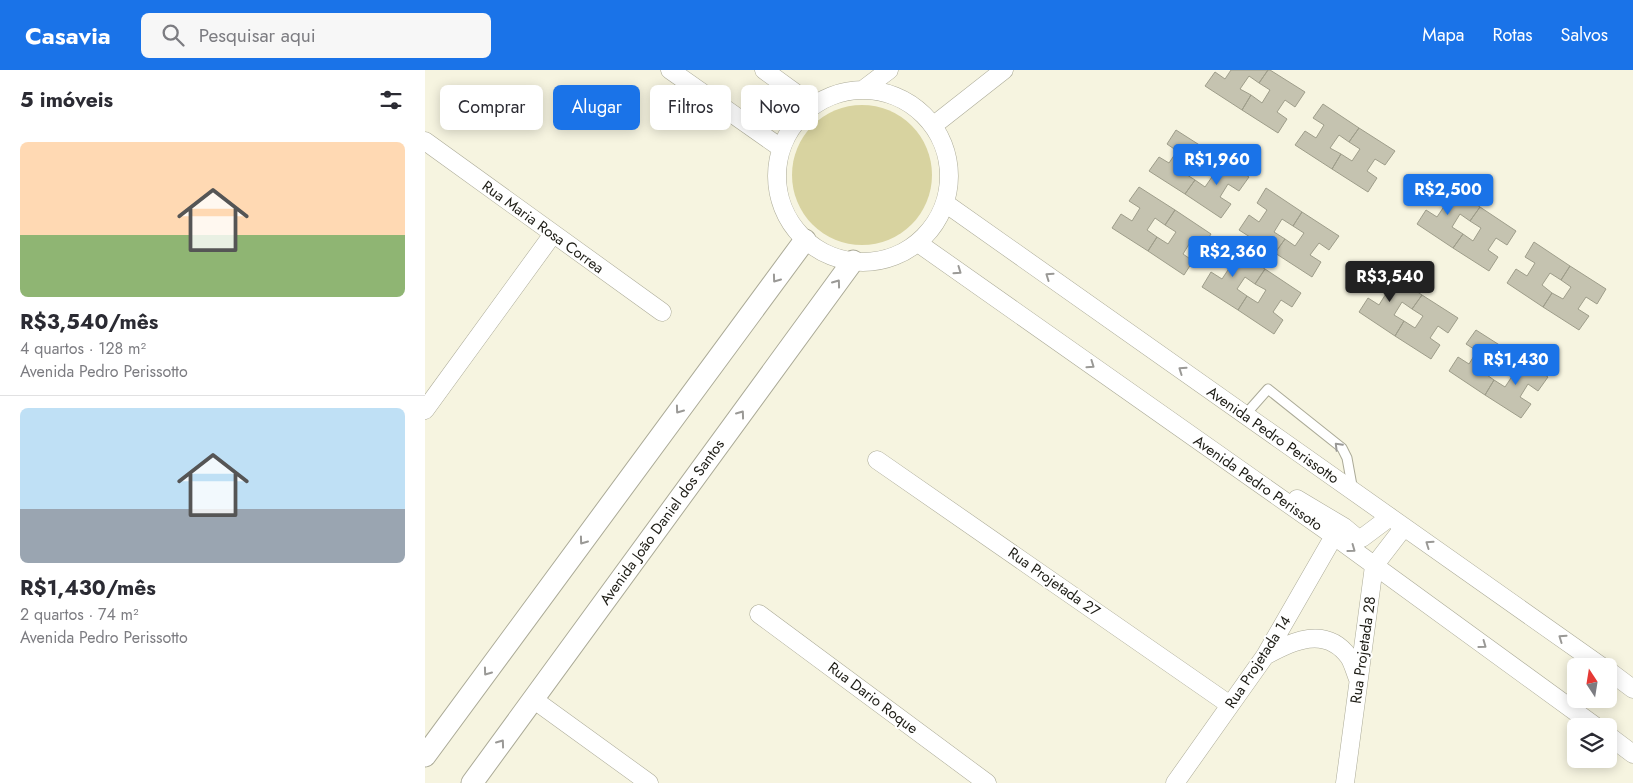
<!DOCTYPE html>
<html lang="pt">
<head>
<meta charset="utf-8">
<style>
  :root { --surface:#fff; --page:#f7f7f7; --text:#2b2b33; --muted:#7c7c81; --line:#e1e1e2; --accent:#1a73e8 }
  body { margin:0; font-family:Jost,sans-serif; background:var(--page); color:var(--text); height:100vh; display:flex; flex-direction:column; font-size:19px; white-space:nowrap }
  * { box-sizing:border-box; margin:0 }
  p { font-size:16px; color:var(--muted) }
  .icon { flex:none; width:28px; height:28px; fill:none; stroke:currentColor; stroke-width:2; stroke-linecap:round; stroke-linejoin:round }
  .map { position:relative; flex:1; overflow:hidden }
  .drawer { display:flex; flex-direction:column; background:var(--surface); width:425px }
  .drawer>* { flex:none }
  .top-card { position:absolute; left:15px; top:15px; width:475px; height:45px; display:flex; gap:10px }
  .needle { width:32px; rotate:348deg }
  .controls { position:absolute; left:1142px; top:588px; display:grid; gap:10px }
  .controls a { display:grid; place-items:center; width:50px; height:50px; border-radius:8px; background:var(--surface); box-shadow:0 2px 12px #0003; font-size:25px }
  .price { position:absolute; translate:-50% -42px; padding:0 11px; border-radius:5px; background:var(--accent); color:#fff; font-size:16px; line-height:32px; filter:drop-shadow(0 1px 2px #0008) }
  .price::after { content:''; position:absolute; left:50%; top:30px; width:15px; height:11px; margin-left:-8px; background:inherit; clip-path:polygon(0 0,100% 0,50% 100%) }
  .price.on { background:#222; color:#fff }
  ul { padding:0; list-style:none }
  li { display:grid; align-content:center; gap:10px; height:265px; padding:0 20px }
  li+li { border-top:1px solid var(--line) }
  li span { display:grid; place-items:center; height:155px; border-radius:8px; color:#555 }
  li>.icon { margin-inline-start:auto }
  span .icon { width:90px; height:90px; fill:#fffc; stroke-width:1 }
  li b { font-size:21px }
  h2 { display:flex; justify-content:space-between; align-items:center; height:60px; padding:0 20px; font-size:21px }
  .pill { padding:0 18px; border-radius:8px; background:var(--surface); box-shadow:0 2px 12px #0003; font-size:18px; line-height:45px }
  .pill.on { background:var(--accent); color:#fff }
  header { display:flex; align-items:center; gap:30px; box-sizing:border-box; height:70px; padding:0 25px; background:var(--accent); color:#fff }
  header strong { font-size:24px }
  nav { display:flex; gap:28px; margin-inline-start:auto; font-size:18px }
  .search { width:350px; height:45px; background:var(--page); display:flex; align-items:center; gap:12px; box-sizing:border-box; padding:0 18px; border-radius:8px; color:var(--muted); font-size:19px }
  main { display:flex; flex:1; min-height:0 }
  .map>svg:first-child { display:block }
  .green { fill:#d8d3a0 }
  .building { fill:#c5c3b0; stroke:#9e9d8a }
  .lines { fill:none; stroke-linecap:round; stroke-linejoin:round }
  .service-casing { stroke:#abaa97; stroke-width:11 }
  .minor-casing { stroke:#abaa97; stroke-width:19 }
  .tertiary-casing { stroke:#abaa97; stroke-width:23 }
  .service { stroke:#fff; stroke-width:9 }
  .minor { stroke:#fff; stroke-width:18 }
  .tertiary { stroke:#fff; stroke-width:21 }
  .oneway { stroke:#9a9996 }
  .labels { text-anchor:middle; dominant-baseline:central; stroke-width:4; stroke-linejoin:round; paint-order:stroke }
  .street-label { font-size:15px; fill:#1e1d16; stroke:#fff }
</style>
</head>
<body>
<header>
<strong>Casavia</strong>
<div class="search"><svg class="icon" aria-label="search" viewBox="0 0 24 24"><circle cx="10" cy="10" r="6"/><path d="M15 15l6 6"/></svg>Pesquisar aqui</div>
<nav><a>Mapa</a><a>Rotas</a><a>Salvos</a></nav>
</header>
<main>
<section class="drawer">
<h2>5 imóveis<svg class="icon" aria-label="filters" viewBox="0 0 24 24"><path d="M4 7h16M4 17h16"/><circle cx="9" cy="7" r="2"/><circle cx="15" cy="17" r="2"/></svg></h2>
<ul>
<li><span style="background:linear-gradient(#ffd9b3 60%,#8fb573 0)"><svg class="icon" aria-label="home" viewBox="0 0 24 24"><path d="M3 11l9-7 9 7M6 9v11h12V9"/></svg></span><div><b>R$3,540/mês</b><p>4 quartos · 128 m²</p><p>Avenida Pedro Perissotto</p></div></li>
<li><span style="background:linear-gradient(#bfe0f5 65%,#9aa5b1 0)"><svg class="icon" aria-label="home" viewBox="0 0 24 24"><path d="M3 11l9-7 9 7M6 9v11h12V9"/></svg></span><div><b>R$1,430/mês</b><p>2 quartos · 74 m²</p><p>Avenida Pedro Perissotto</p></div></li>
</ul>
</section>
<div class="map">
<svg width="1208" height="713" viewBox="0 0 1208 713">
  <rect width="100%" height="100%" fill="#f6f4e0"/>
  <!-- green -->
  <path class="green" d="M367 105a70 70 0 1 1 140 0a70 70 0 1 1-140 0Z"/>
  <!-- building -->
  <path class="building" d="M806,0H843L834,13L824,6L815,19L826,25L817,40L780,16L790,2L800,9Z
    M843,0H845L880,22L870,37L860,30L852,42L862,49L853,63L817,40L826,25L837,33L845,20L834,13Z
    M898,34L934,58L924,72L914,65L905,78L916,84L907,99L870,75L880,61L891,68L899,55L888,48Z
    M934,58L970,81L960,95L950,89L942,101L952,108L943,122L907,99L916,84L927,91L935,79L924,72Z
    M751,60L787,83L778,98L767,91L759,103L770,110L760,124L724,101L734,87L744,93L752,81L742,74Z
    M787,83L824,107L814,121L803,114L795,127L806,134L796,148L760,124L770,110L780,117L789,104L778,98Z
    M1019,113L1055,137L1045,151L1035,144L1027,157L1038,164L1028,178L992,154L1001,140L1012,147L1020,135L1010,128Z
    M714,117L750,140L740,155L730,148L722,160L732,167L723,181L687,158L696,144L707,151L715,138L704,131Z
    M841,118L877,142L868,156L857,149L849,162L860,169L850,183L814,160L824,145L834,152L842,140L832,133Z
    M1055,137L1091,161L1082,175L1071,168L1063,180L1073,187L1064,201L1028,178L1038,164L1048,171L1056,158L1045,151Z
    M750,140L786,164L777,178L766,171L758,184L768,191L759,205L723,181L732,167L743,174L751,162L740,155Z
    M877,142L914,166L904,180L894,173L885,185L896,192L887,207L850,183L860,169L870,176L879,163L868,156Z
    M1109,172L1145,196L1136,210L1125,203L1117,215L1127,223L1118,237L1082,213L1091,199L1102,206L1110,193L1100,187Z
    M804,176L840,199L830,214L820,207L812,219L822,226L813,240L777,217L786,202L797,209L805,197L794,190Z
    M1145,196L1181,219L1172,234L1161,227L1153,239L1164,246L1154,260L1118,237L1127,223L1138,229L1146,217L1136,210Z
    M840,199L876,223L867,237L856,230L848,242L858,250L849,264L813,240L822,226L833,233L841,220L830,214Z
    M961,201L997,225L987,239L977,232L969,245L979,251L970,266L934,242L943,228L954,235L962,222L951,215Z
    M997,225L1033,248L1023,263L1013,256L1005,268L1015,275L1006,289L970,266L979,251L990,258L998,246L987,239Z
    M1051,260L1087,283L1078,298L1067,291L1059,303L1069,310L1060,325L1024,301L1033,287L1044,294L1052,281L1041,274Z
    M1087,283L1123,307L1113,321L1103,314L1095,327L1106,334L1096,348L1060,325L1069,310L1080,317L1088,305L1078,298Z"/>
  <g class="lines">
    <defs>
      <path id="service" d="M820,345L843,319L917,378L922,388L928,421"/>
      <path id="minor" d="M245,0L356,78
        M339,0L387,35
        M439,19L464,0
        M352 106a86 86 0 1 1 172 0a86 86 0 1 1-172 0Z
        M509,55L579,0
        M0,71L237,242
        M520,133L1176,596
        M493,173L909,466L1170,656
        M0,340L128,164
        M452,390L805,635
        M872,429L919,457L931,467L937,468L965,447
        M334,544L562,713
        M840,586C867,571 901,555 924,587C928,593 930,602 933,609
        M1184,601L1208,619
        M108,629L224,713
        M1184,666L1208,684
        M750,713L840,586L909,466
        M920,713L949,496L979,457"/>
      <path id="tertiary" d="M0,686L380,170
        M47,713L428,191"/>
    </defs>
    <!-- service casing -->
    <use href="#service" class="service-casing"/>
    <!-- minor casing -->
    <use href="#minor" class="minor-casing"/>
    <!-- tertiary casing -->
    <use href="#tertiary" class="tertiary-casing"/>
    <!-- service -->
    <use href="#service" class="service"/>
    <!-- minor -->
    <use href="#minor" class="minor"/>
    <!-- tertiary -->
    <use href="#tertiary" class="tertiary"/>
  </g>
  <!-- one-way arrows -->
  <defs><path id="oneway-chevron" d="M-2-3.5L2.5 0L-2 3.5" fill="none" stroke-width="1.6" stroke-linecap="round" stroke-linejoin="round" transform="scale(1.25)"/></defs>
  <g class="oneway">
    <use href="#oneway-chevron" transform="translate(533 201) rotate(35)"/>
    <use href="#oneway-chevron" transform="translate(624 206) rotate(-145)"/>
    <use href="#oneway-chevron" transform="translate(351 209) rotate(126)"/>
    <use href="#oneway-chevron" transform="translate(412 213) rotate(-54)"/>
    <use href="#oneway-chevron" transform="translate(666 295) rotate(35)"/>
    <use href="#oneway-chevron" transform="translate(757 300) rotate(-145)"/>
    <use href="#oneway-chevron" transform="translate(254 340) rotate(126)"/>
    <use href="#oneway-chevron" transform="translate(316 344) rotate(-54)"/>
    <use href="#oneway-chevron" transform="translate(913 376) rotate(-135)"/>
    <use href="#oneway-chevron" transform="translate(158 471) rotate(126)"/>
    <use href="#oneway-chevron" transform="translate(1004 474) rotate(-145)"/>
    <use href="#oneway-chevron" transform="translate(927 479) rotate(36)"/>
    <use href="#oneway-chevron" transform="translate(1137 568) rotate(-145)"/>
    <use href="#oneway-chevron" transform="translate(1058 575) rotate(36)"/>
    <use href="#oneway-chevron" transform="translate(62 602) rotate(126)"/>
    <use href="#oneway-chevron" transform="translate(76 673) rotate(-54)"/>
  </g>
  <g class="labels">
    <!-- street labels -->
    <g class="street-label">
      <text transform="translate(118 157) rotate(36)">Rua Maria Rosa Correa</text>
      <text transform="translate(848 365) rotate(35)">Avenida Pedro Perissotto</text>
      <text transform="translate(833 413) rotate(35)">Avenida Pedro Perissoto</text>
      <text transform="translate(237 452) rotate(-54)">Avenida João Daniel dos Santos</text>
      <text transform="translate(629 512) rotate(35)">Rua Projetada 27</text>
      <text transform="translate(938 580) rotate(-82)">Rua Projetada 28</text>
      <text transform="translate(833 592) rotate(-57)">Rua Projetada 14</text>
      <text transform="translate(448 628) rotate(37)">Rua Dario Roque</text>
    </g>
  </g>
</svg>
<div class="controls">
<a><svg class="needle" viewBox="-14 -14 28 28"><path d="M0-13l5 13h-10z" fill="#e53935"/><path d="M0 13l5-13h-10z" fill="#7c7c81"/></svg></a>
<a><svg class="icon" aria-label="layers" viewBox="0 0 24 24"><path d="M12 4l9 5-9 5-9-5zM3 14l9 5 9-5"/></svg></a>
</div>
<b class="price" style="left:792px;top:116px">R$1,960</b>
<b class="price" style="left:1023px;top:146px">R$2,500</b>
<b class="price" style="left:808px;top:208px">R$2,360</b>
<b class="price on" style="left:965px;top:233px">R$3,540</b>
<b class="price" style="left:1091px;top:316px">R$1,430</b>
<div class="top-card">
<a class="pill">Comprar</a>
<a class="pill on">Alugar</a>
<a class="pill">Filtros</a>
<a class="pill">Novo</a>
</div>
</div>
</main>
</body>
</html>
